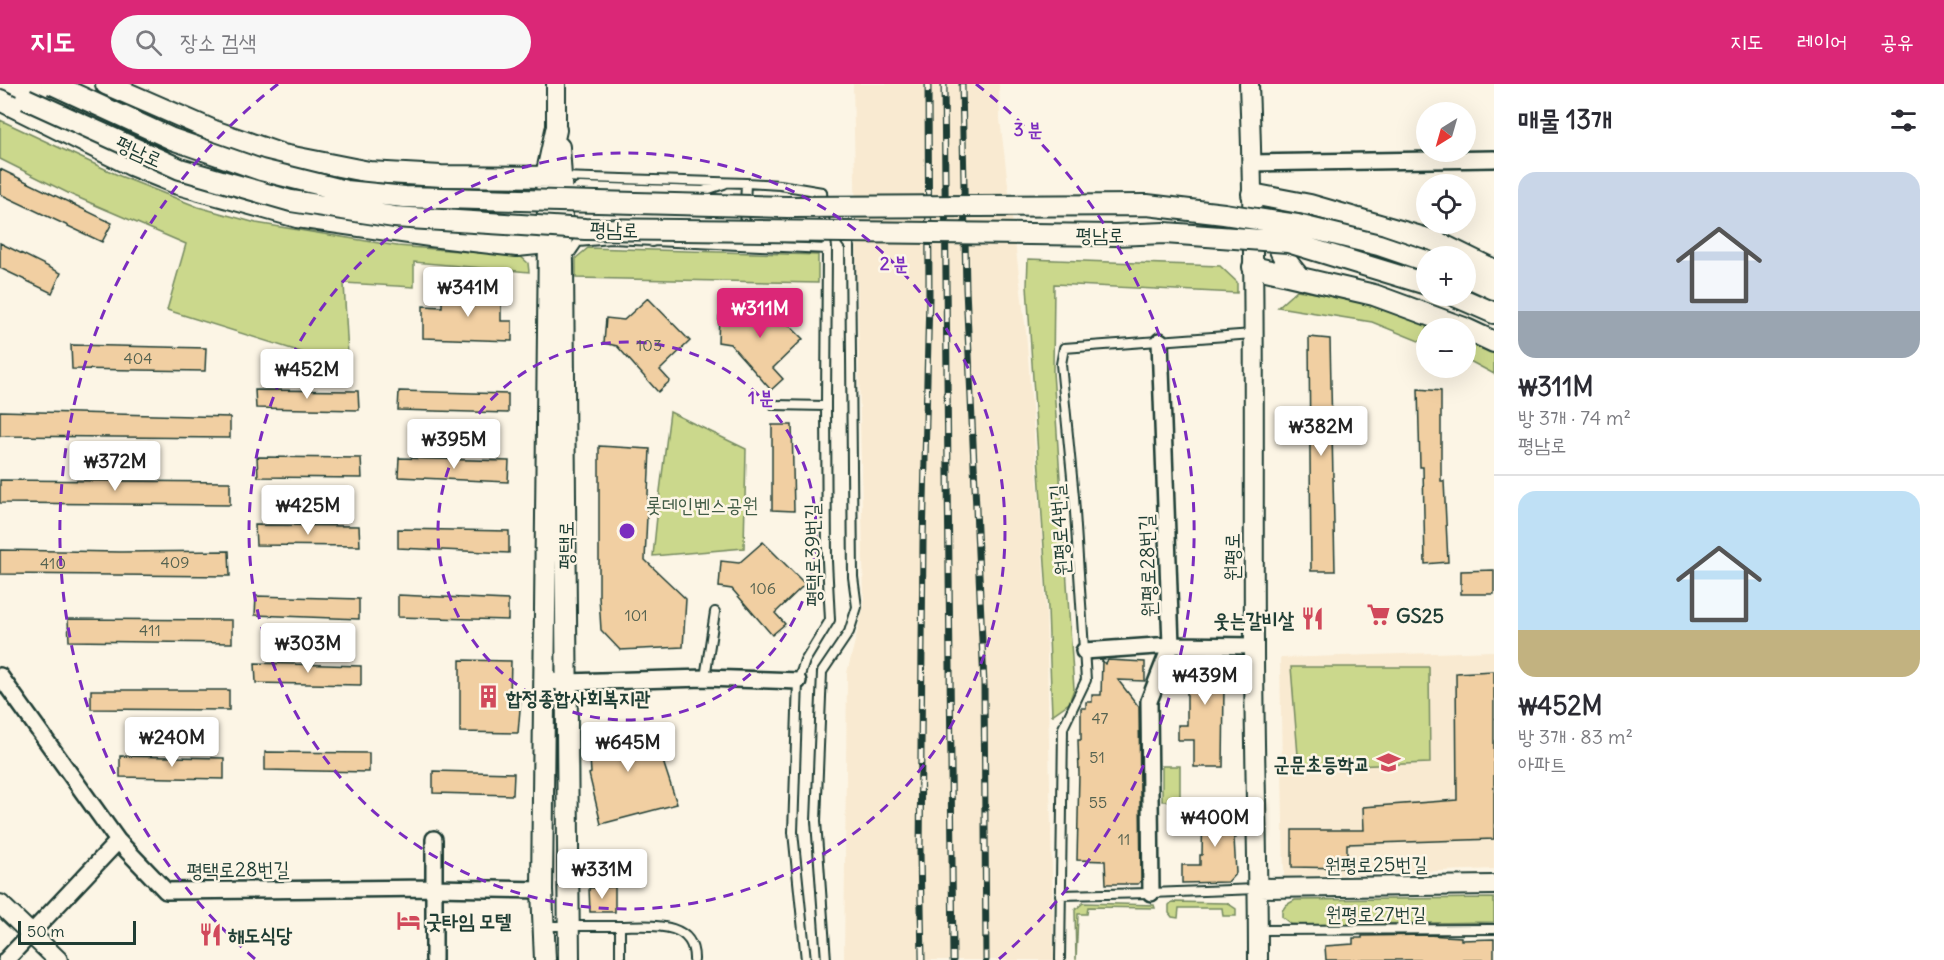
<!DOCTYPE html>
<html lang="ko">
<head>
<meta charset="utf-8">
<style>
  :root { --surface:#fff; --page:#f7f7f7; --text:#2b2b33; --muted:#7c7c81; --line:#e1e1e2; --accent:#db2777 }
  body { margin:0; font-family:Delius,"Poor Story",sans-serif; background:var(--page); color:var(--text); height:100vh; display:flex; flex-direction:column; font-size:22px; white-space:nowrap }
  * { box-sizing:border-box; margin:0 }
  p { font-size:20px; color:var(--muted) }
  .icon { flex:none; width:33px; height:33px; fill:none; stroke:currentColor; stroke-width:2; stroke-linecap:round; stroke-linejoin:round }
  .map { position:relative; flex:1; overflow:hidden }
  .drawer { display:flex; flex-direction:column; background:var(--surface); width:450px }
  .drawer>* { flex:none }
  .needle { width:39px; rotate:217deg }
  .fabs { position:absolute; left:1416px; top:18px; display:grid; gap:12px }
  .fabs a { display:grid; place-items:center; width:60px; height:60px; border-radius:50%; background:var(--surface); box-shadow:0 6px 24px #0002; font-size:30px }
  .scale { position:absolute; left:18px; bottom:15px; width:118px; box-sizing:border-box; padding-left:6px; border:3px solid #1f3d34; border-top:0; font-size:16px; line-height:21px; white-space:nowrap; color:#1f3d34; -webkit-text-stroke:4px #fcf5e5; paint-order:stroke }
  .price { position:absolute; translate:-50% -51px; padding:0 14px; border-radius:6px; background:#fff; color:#222; font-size:20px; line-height:39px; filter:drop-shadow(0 2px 3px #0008) }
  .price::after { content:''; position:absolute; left:50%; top:36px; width:18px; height:14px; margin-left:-9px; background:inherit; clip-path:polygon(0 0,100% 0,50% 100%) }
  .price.active { background:var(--accent); color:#fff }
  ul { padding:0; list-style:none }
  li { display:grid; align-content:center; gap:12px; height:318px; padding:0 24px }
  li+li { border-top:2px solid var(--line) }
  li span { display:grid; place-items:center; height:186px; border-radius:18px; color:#555 }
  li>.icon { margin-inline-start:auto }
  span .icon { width:108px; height:108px; fill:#fffc; stroke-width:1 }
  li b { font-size:26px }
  h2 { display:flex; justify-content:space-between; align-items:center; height:72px; padding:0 24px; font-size:26px }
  header { display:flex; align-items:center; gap:36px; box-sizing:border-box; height:84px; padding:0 30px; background:var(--accent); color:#fff }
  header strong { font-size:28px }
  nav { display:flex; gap:33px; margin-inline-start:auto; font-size:21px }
  .search { width:420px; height:54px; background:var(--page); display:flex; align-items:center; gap:15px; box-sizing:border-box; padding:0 21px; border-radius:33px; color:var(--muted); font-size:22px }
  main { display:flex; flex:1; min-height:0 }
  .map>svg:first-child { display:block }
  .built { fill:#f9ead1 }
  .green { fill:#cbd88c; stroke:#758a60; stroke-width:1.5 }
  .building { fill:#f1cfa2; stroke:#1f3d34; stroke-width:1.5 }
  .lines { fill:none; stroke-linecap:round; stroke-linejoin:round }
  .service-casing { stroke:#1f3d34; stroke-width:12 }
  .minor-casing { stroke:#1f3d34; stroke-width:20 }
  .tertiary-casing { stroke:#1f3d34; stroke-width:22 }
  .secondary-casing { stroke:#1f3d34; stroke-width:24 }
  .service { stroke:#fcf5e5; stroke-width:8 }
  .minor { stroke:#fcf5e5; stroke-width:15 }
  .tertiary { stroke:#fcf5e5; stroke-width:18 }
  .secondary { stroke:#fcf5e5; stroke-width:20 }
  .rail-casing { stroke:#1f3d34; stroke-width:7 }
  .rail { stroke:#fcf5e5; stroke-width:4.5; stroke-dasharray:14; stroke-linecap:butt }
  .secondary-bridge-casing { stroke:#1f3d34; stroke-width:24; stroke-linecap:butt }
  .secondary-bridge { stroke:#fcf5e5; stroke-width:20 }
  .ring { fill:none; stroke:#7b2cbf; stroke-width:3; stroke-dasharray:10 8 }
  .labels { text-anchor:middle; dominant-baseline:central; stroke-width:5; stroke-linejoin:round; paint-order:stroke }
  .number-label { font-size:16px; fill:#546250 }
  .street-label { font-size:20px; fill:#1f3d34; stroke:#fcf5e5 }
  .park-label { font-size:20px; fill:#415c46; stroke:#fcf5e5 }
  .poi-label { font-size:20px; font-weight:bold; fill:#1f3d34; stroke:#fcf5e5; text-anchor:start }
  .centre { fill:#7b2cbf; stroke:#fcf5e5; stroke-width:3 }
  .ring-label { font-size:18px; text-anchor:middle; font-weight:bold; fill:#7b2cbf; stroke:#fcf5e5; stroke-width:5; stroke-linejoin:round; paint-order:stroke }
</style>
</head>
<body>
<header>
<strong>지도</strong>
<div class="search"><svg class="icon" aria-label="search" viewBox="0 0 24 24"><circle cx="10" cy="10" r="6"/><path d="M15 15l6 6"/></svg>장소 검색</div>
<nav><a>지도</a><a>레이어</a><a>공유</a></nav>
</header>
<main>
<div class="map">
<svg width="1494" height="876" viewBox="0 0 1494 876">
  <rect width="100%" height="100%" fill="#fcf5e5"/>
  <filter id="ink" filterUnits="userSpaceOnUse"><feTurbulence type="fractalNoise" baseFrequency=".0167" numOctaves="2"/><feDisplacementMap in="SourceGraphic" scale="12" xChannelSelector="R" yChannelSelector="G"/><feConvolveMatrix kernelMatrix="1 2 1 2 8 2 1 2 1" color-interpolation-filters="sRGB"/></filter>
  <g filter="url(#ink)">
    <!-- built -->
    <path class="built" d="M853,0H999L1000,35L1026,248L1041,440L1046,527L1054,876H844L847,589L864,521Z
      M1494,567V785L1284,793L1280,574Z"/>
    <!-- green -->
    <path class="green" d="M0,36L120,92L198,123L256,139L397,162L520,172L528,179L529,188L414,178V203L344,199L348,271L333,278L167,226L186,160L72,111L0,75Z
      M588,164L818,171V199L576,194V174Z
      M1028,175L1220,182L1237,198V209L1054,200L1053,288L1074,605L1069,619L1052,631L1048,525L1027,202Z
      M1297,206L1364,217L1451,244H1426V260L1372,238L1278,223Z
      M1466,251L1494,264V290L1466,275Z
      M670,328L746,365L744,464L653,472L658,423Z
      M1291,583H1429L1430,679L1299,684Z
      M1162,682H1180V717H1162Z
      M1494,814V838L1302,841L1291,840L1282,833V827L1286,821L1295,816Z
      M1172,818L1227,819L1236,825V832H1223L1222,824H1179L1178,834L1172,833L1169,829V821Z
      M1083,819L1154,821L1155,824L1088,823L1087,830H1078L1076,876L1075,826Z"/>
    <!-- building -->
    <path class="building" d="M0,85L112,139L102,158L0,110Z
      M0,159L61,189L52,209L0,184Z
      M466,206L501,207V237H512V257L423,254V222L442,223V212L466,213Z
      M761,213L803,255L773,284L783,295L771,306L730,260L718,258L719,232L737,234Z
      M648,214L690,257L660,286L670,297L658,308L617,262L604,259L606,234L624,236Z
      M1309,253L1330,255L1335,487H1311Z
      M71,261L206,264L205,287L72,285Z
      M1418,305L1441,307V397H1444L1448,478L1425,480L1423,383H1420Z
      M255,306L358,307L359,326L256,324Z
      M399,307L508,310V329L398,326Z
      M0,327L230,333V354L0,352Z
      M772,341H792L794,427L772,426Z
      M599,362L650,365L645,476L686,515L683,563L620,566L601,546L599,513Z
      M257,373L361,374L362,394L258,393Z
      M399,374L509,377L508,398L398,393Z
      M0,396L230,398V421L0,419Z
      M255,441L359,442L360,462L256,461Z
      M398,445L509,447V469L398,464Z
      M763,458L805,500L775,529L785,540L772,551L732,505L719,503L721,477L739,479Z
      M0,466L120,468L229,467L230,492L0,490Z
      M1494,486V510H1461V487Z
      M398,511L508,516V536L398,533Z
      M256,512L359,515V535L255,531Z
      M68,535L232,536V559L69,557Z
      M460,576L511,577L510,613L521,614L518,649L460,648Z
      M1102,576L1105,580L1108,576L1145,578V597L1118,596L1139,623L1141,797L1138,800H1106L1105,777L1077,776L1079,690L1078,656H1081V624H1086V618H1092V611H1101Z
      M1183,576L1228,577L1239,586V602H1224L1223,683H1194V656H1178V641H1187V604H1173V597H1167L1171,588Z
      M255,579L361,582V601L256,599Z
      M1494,587V755L1347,760V784L1292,783V746H1364L1363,723L1457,716L1456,589Z
      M91,606H229V626L91,625Z
      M588,641L664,649L663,664L659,665L677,720L601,740L589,690L591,689Z
      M265,668L369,669V688L265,686Z
      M120,672L224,674V695L120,693Z
      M433,687L514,689L513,711L433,709Z
      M1203,722L1237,723L1236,754H1234L1236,789L1228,798L1182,799V781H1200V771H1202Z
      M615,803V828H590L589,804Z
      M1427,851L1461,853V856L1494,855V876H1326L1325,862L1353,860V854H1362V852Z"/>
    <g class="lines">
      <defs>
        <path id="service" d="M561,93L746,99L744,145
          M746,99L780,101L822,108L827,165L826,322L827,477L830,536L805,577L798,597L793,748L806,876
          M565,112L580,103L703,107L724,100
          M652,158L671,153
          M567,174L578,158L611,155L827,165
          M774,321L826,322
          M705,594L715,528
          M1060,811L1151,809L1257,805
          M544,842H620V876
          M620,842C648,842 695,835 694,876
          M1259,846L1494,845
          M826,876L816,737L822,588L849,548L857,523L853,493L850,163L841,151
          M1060,876L1063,644L1086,596L1074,413L1061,280L1064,264L1253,250"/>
        <path id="minor" d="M1252,79L1494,75
          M1084,567L1171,561L1254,562
          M0,592L118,757
          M545,597L566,598L705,594L798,597
          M1151,809L1149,617L1171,561L1160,257
          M6,876L118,757L166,807L434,804L542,806
          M434,876V755"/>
        <path id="tertiary" d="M1249,0C1256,186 1253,372 1254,558C1254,664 1258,770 1258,876
          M556,46V0
          M1259,804L1494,801
          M0,820L58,876"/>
        <path id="secondary" d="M106,0L214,47L283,71L369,88L441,92L559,93
          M0,16L131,81L178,100L297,133L430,152L517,162L537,160L556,147
          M559,63L561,93L563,181L569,876
          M1252,110L1310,121L1435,157L1494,186
          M1279,143C1272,164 1288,179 1300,194
          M1253,183L1374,211L1464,244
          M1466,192L1494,205
          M1455,212L1494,229
          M1466,245L1494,258
          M545,876L542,806L549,152L546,92L556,46"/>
      </defs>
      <!-- service casing -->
      <use href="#service" class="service-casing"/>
      <!-- minor casing -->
      <use href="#minor" class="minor-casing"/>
      <!-- tertiary casing -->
      <use href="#tertiary" class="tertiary-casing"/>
      <!-- secondary casing -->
      <use href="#secondary" class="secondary-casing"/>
      <!-- service -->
      <use href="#service" class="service"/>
      <!-- minor -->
      <use href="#minor" class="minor"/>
      <!-- tertiary -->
      <use href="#tertiary" class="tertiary"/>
      <!-- secondary -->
      <use href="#secondary" class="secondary"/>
      <defs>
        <path id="rail" d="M944,0L953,876
          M962,0L966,205L984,600L986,876
          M922,876L920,768L923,458L929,214L928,0"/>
      </defs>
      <!-- rail casing -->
      <use href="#rail" class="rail-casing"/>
      <!-- rail -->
      <use href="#rail" class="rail"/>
      <defs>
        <path id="secondary-bridge" d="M52,0L172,55L261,86L346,107L405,113L788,123L1147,121L1224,130L1297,141L1379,161L1426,177
          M26,15L180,85L291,117L394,133L585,145L1115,151L1165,149L1288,158L1426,200"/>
      </defs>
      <!-- secondary-bridge casing -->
      <use href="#secondary-bridge" class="secondary-bridge-casing"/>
      <!-- secondary-bridge -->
      <use href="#secondary-bridge" class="secondary-bridge"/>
    </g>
  </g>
  <!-- distance rings -->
  <g class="ring">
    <circle cx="627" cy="447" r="189"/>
    <circle cx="627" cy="447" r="378"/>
    <path d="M255 875A567 567 0 0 1 278 0M976 0A567 567 0 0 1 999 875"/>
  </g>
  <!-- icons -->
  <defs>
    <symbol id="supermarket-bare" viewBox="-9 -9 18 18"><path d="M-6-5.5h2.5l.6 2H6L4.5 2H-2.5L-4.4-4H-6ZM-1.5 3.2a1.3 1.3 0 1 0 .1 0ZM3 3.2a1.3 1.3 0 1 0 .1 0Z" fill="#d1495b" stroke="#fcf5e5" stroke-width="2.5" paint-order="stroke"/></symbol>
    <symbol id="restaurant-bare" viewBox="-9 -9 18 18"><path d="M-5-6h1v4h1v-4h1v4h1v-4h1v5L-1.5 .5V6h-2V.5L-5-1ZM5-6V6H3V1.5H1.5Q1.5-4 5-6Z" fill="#d1495b" stroke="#fcf5e5" stroke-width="2.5" paint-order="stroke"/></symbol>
    <symbol id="building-bare" viewBox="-9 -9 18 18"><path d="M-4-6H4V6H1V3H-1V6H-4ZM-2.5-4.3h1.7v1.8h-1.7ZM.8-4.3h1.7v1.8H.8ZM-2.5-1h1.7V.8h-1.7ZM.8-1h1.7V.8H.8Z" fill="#d1495b" stroke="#fcf5e5" stroke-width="2.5" paint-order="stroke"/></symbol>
    <symbol id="school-bare" viewBox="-9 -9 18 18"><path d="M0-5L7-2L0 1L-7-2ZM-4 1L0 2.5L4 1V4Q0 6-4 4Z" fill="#d1495b" stroke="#fcf5e5" stroke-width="2.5" paint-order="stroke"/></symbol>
    <symbol id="hotel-bare" viewBox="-9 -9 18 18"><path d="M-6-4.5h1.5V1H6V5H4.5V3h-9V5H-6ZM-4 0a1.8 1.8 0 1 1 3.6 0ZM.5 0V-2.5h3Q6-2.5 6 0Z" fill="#d1495b" stroke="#fcf5e5" stroke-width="2.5" paint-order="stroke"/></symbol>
  </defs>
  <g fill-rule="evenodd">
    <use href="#supermarket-bare" x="1362" y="514" width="33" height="33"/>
    <use href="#restaurant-bare" x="1296" y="518" width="33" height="33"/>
    <use href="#building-bare" x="472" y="596" width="33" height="33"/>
    <use href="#school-bare" x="1372" y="662" width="33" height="33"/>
    <use href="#hotel-bare" x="392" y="820" width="33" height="33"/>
    <use href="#restaurant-bare" x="194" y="834" width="33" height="33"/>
  </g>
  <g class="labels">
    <!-- number labels -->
    <g class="number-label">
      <text x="649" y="261">103</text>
      <text x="138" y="274">404</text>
      <text x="175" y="478">409</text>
      <text x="53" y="479">410</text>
      <text x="763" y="504">106</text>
      <text x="636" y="531">101</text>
      <text x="150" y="546">411</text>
      <text x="1100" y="634">47</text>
      <text x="1097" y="673">51</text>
      <text x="1098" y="718">55</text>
      <text x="1124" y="755">11</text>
    </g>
    <!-- street labels -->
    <g class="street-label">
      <text transform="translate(139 67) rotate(24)">평남로</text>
      <text transform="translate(614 145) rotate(1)">평남로</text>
      <text x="1100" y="150">평남로</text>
      <text transform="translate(1059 446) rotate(-94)">원평로4번길</text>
      <text transform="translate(565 461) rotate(-90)">평택로</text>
      <text transform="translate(812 471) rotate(-91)">평택로39번길</text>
      <text transform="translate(1231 473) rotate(-90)">원평로</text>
      <text transform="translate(1147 482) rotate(-92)">원평로28번길</text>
      <text transform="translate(1376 780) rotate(-1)">원평로25번길</text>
      <text transform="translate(238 785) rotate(-1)">평택로28번길</text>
      <text x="1376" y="829">원평로27번길</text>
    </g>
    <!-- park labels -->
    <g class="park-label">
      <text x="702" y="420">롯데인벤스공원</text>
    </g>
    <!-- poi labels -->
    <g class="poi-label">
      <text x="1396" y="531">GS25</text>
      <text x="1294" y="535" text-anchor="end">웃는갈비살</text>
      <text x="506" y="613">합정종합사회복지관</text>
      <text x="1370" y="679" text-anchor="end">군문초등학교</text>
      <text x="426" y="836">굿타임 모텔</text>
      <text x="228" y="850">해도식당</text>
    </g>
  </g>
  <circle cx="627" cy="447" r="9" class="centre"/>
  <g class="ring-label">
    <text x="1028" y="52">3 분</text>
    <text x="894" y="186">2 분</text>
    <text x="761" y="320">1 분</text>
  </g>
</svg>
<div class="fabs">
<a><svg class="needle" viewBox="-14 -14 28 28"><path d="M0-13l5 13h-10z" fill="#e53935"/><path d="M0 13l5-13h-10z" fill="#7c7c81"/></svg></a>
<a><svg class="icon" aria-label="locate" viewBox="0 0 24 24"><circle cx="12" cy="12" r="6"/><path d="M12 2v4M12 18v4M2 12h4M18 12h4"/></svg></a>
<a>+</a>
<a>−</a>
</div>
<div class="scale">50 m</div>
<b class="price" style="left:468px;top:234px">₩341M</b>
<b class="price active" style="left:760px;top:255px">₩311M</b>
<b class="price" style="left:307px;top:316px">₩452M</b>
<b class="price" style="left:1321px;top:373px">₩382M</b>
<b class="price" style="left:454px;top:386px">₩395M</b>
<b class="price" style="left:115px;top:408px">₩372M</b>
<b class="price" style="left:308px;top:452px">₩425M</b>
<b class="price" style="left:308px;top:590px">₩303M</b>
<b class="price" style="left:1205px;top:622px">₩439M</b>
<b class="price" style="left:172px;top:684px">₩240M</b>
<b class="price" style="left:628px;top:689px">₩645M</b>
<b class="price" style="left:1215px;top:764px">₩400M</b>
<b class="price" style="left:602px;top:816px">₩331M</b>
</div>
<section class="drawer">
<h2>매물 13개<svg class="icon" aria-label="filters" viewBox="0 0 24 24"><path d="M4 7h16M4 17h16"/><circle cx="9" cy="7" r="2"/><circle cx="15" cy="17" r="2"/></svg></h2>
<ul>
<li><span style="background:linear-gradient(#c9d6e8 75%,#9aa5b1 0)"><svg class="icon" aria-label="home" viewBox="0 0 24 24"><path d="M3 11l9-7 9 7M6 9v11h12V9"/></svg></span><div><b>₩311M</b><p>방 3개 · 74 m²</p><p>평남로</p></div></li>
<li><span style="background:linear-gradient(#bfe0f5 75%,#c2b280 0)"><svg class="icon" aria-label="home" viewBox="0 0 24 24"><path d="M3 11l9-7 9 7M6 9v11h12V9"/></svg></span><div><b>₩452M</b><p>방 3개 · 83 m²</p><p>아파트</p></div></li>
</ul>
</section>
</main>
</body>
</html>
